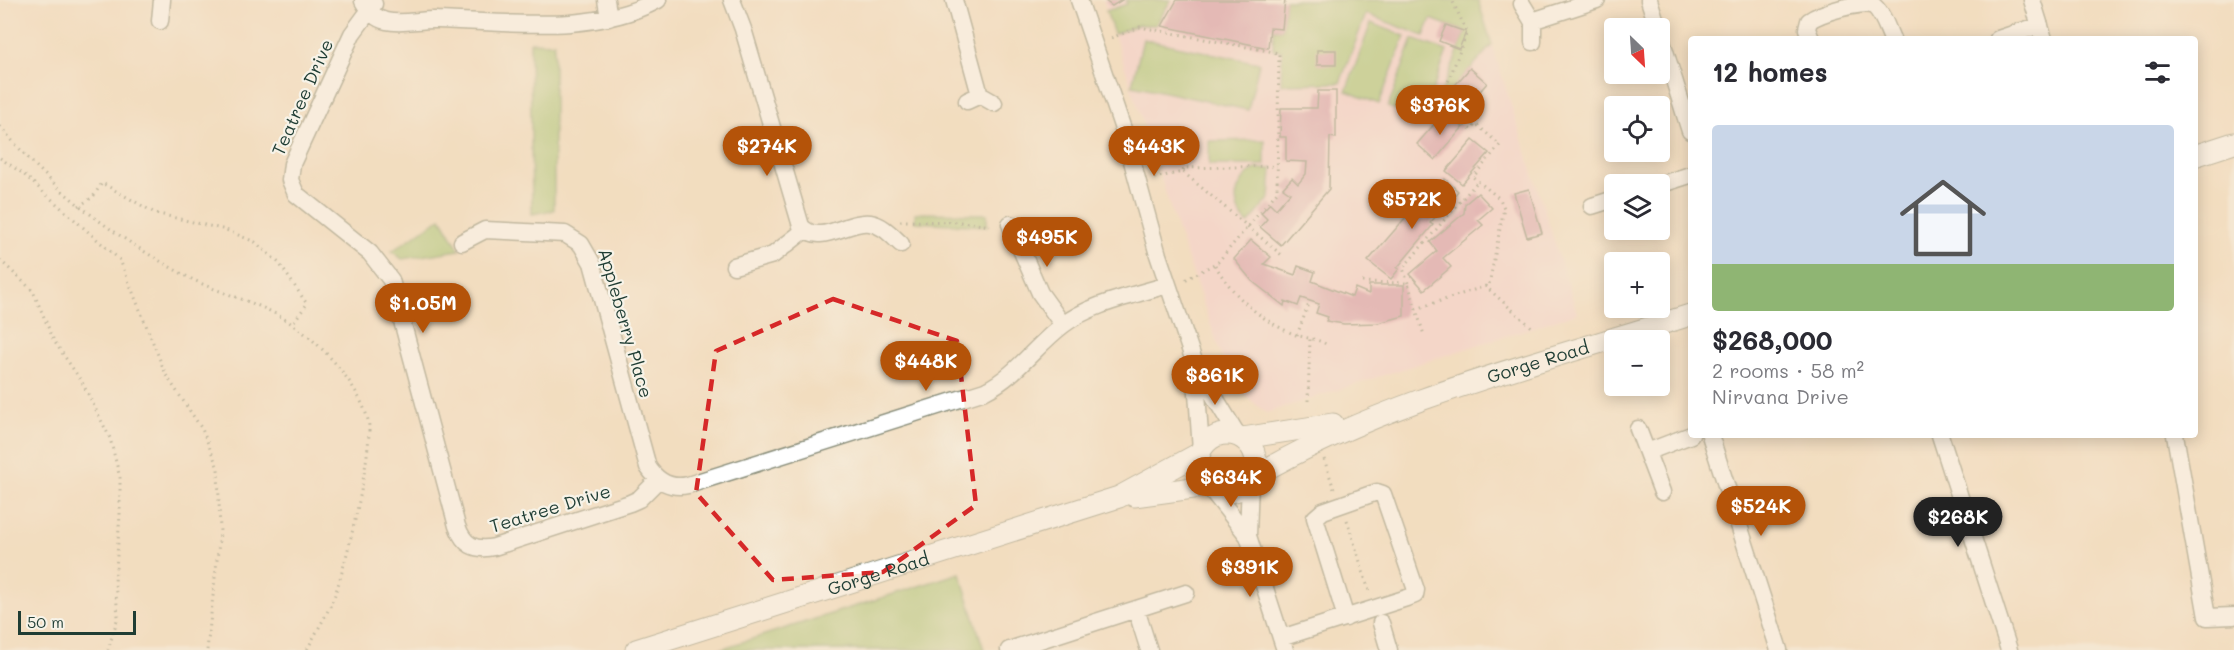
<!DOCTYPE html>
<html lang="en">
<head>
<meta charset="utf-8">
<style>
  :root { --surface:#fff; --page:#f2f2f3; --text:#2b2b33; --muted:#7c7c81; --accent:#b45309 }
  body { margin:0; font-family:Mali,sans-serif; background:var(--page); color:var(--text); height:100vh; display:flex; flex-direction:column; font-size:22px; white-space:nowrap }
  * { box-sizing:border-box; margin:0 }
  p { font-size:20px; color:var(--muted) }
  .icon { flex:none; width:33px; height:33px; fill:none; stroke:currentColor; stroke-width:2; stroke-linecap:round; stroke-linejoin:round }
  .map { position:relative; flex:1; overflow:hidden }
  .sheet { position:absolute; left:1688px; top:36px; width:510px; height:402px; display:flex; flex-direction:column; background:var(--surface); border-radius:6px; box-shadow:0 3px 15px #0003 }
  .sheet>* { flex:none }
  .needle { width:39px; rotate:155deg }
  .fabs { position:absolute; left:1604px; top:18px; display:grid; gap:12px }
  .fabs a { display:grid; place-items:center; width:66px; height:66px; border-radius:6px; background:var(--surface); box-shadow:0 3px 15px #0003; font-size:30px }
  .scale { position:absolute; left:18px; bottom:15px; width:118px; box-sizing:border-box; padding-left:6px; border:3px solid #1f3d34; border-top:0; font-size:16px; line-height:21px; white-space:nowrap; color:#1f3d34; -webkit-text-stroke:4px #f7f3e8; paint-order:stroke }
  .price { position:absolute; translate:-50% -51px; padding:0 14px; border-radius:21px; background:var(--accent); color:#fff; font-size:20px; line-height:39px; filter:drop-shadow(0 2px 3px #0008) }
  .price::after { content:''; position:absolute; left:50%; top:36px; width:18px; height:14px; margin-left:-9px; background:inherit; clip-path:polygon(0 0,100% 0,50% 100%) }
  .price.active { background:#222; color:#fff }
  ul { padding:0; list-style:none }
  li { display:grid; align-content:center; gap:12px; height:318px; padding:0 24px }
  li span { display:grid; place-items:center; height:186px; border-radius:6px; color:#555 }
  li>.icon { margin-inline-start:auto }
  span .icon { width:108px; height:108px; fill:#fffc; stroke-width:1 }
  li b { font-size:26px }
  h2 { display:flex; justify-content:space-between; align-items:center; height:72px; padding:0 24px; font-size:26px }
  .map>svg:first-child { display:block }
  .built { fill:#f7cfd3 }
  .green { fill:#9fc46e; stroke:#5f8051; stroke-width:1.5 }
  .building { fill:#d38ea8 }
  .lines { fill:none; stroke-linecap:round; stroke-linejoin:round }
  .minor-casing { stroke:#888d7a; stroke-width:19 }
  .major-casing { stroke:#888d7a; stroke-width:23 }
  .path { stroke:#888d7a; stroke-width:3; stroke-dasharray:1.5 4.5; stroke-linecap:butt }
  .minor { stroke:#fff; stroke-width:16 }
  .major { stroke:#fff; stroke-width:21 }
  .marked { fill:none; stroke:#d62828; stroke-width:4.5; stroke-dasharray:12 8; stroke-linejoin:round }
  .labels { text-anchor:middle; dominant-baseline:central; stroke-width:4.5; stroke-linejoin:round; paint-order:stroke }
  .street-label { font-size:18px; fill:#1f3d34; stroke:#f7f3e8 }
</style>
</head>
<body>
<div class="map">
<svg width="2234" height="650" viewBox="0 0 2234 650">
  <rect width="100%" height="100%" fill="#f7f3e8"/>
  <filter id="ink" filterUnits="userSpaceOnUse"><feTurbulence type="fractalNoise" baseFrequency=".0167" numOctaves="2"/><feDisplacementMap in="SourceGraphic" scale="12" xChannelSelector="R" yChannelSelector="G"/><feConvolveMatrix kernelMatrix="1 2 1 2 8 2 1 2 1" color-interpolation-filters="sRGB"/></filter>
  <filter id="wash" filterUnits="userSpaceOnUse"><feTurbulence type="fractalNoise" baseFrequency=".008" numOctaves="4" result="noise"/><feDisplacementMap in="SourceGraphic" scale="24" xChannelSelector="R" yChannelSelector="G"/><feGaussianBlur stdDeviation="1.35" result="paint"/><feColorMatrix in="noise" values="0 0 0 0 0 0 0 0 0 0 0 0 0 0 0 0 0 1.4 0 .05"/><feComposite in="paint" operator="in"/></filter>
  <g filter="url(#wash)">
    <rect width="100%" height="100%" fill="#f2ddbf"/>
    <!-- built -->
    <path class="built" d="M1103,0H1478L1577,313L1266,413L1231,383L1179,234Z"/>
    <!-- green -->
    <path class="green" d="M1126,0H1171L1156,25H1138L1114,34L1106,11L1127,4Z
      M1285,0H1478L1492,45L1442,100L1455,111L1437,103L1466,32L1431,19L1424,36L1366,14L1340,83L1281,84L1282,51L1273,49L1274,29H1282Z
      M1371,23L1405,36L1379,104L1346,91Z
      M1143,39L1259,63L1248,110L1132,85Z
      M1413,39L1447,51L1422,119L1388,107Z
      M530,42L554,43V210L532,214Z
      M1265,140V165H1209V141Z
      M1255,169H1272L1270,198L1248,224C1229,206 1234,183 1255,169Z
      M915,213L987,214V226L915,222Z
      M441,218L460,250L402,259L392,251Z
      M960,573L984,650H717Z"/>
    <g id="blocks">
      <!-- building -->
      <path class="building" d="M1104,0H1122L1112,6Z
        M1177,0H1285L1282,29L1270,28L1268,48L1162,26Z
        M1446,25L1466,32L1459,49L1439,41Z
        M1317,50H1336V65H1317Z
        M1470,68L1487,83L1460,115L1442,100Z
        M1318,91H1336V138L1330,137L1329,189L1281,245L1260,227L1267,219L1261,213L1270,203L1276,209L1290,193L1283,188L1292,178L1298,184L1306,174L1307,162L1286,161V137H1280L1281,108H1317Z
        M1445,112L1463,127L1435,160L1417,144Z
        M1473,140L1489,153L1462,184L1446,171Z
        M1445,179L1458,191L1430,223L1433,225L1397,268L1399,269L1391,279L1368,261L1413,209L1422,216L1430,207L1419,198L1433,182L1439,187Z
        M1385,184L1401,197L1388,212L1373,199Z
        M1529,189L1542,233L1527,237L1514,193Z
        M1478,193L1492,208L1478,220L1483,225L1443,258L1451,267L1424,290L1410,274L1437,251L1430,242L1464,213L1465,204Z
        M1251,240L1271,257L1264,264L1295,275L1298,266L1315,272L1312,281L1352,297L1355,288L1369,294V285H1404V316L1378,323L1344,324L1326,321L1328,317L1316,313L1319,304L1301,298L1298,306L1285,301L1284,306L1252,281L1234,259Z"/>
    </g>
  </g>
  <g filter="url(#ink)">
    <use href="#blocks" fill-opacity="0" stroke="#888d7a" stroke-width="1.5"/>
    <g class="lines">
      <defs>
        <path id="minor" d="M606,0L609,18
          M732,0L743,29L801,226C820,247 847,220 870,223C883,225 892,236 901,244
          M954,0L980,95
          M1079,0L1124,132L1158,255L1195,364L1201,450
          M1649,0L1658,28
          M2032,0L2044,39
          M363,1C368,10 376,19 386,21C403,25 420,19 437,20C509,22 592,35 658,0
          M374,4L352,34L292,164L290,180L296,194L370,253L391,280L457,526C464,545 474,551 494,547L630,503L639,499L658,480
          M1522,4L1533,22V42
          M160,21L162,0
          M1532,21L1597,0
          M1659,32L1690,131
          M1811,39L1807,29L1809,21C1820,13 1862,0 1874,6C1883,14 1887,28 1892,39
          M1998,39L2040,25
          M967,101L980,95L994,103
          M1659,185L1690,175
          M1592,206L1614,199
          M1010,224L1040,293L1063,325
          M462,242L485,230L565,234L581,244L592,263L648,467C657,481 671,489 688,485L985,391C1017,375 1035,346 1063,325C1092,303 1133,296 1167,285
          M734,266L773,255L805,230
          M1197,368L1238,436
          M1638,429L1662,492
          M1710,435L1779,650
          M1940,435L2009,650
          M2175,435L2207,617L2234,616
          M1647,452L1691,435
          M1210,488L1248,536L1285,650
          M1248,536L1250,481
          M1136,609L1149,650
          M1381,623L1389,650
          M1281,638L1410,597L1415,595L1416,590L1383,494L1377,492L1323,511L1315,518L1346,618
          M1009,650L1186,593"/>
        <g id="major">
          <path d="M2194,156L2234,143"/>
          <circle cx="1227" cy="463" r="29"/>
          <path d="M1243,438L1333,424"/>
          <path id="s1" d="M1253,477C1385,399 1545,361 1690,315"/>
          <path d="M1134,496L1208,486"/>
          <path id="s2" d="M636,650L1119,497L1198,454"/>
        </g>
      </defs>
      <!-- minor casing -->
      <use href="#minor" class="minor-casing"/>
      <!-- major casing -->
      <use href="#major" class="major-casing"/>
      <!-- path -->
      <path class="path" d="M1111,38L1140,27L1279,53L1277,192L1218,262L1185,280
        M0,126C53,191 112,235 186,276C219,294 258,301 289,322C321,343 358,383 368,420C375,444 344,576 332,602C325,618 315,634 307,650
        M0,158L22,173L120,260L166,375L202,429L218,468L220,533L207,650
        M1183,171L1184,168L1277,166
        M1154,178L1183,172L1284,257
        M79,206L93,197L102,183L155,213L226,230L255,242L279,263L307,304L292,324
        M900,221L963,222L990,226
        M0,260L33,291L54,341L82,382L110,438L120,478V515L115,582L118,617L108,650
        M1215,265C1234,297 1261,321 1296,335C1305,338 1320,339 1327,345
        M1362,282L1408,283L1424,335
        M1408,283L1403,268L1478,181
        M1485,286L1534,329
        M1416,309L1489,285L1504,208L1500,199L1473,177L1500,145L1476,124L1471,130L1439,106L1467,32L1452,0
        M1297,335L1310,301
        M1308,401L1310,339
        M1324,459L1335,492
        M1347,520L1370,594"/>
      <!-- minor -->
      <use href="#minor" class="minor"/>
      <!-- major -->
      <use href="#major" class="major"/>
    </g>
  </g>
  <!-- marked area -->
  <path d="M0 0H2234V650H0ZM833,299L957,341L976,505L883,572L773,580L696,493L716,351Z" fill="#f2ddbf" fill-opacity=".55" fill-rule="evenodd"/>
  <path class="marked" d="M833,299L957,341L976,505L883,572L773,580L696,493L716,351Z"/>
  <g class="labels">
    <!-- street labels -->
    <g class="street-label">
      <text transform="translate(302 97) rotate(-66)">Teatree Drive</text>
      <text transform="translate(626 323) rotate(74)">Appleberry Place</text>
      <text stroke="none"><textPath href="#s1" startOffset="308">Gorge Road</textPath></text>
      <text transform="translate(550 508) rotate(-17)">Teatree Drive</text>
      <text stroke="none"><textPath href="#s2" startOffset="254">Gorge Road</textPath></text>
    </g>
  </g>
</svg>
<div class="fabs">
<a><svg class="needle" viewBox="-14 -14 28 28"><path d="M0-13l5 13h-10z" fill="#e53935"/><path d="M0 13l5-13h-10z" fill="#7c7c81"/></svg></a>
<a><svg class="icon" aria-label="locate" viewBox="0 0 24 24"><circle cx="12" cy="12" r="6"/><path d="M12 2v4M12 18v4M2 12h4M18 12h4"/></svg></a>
<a><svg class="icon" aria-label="layers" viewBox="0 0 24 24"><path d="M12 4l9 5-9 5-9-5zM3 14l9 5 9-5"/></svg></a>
<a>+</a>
<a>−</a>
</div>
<div class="scale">50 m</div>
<b class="price" style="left:1440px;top:136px">$376K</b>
<b class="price" style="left:767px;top:177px">$274K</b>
<b class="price" style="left:1154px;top:177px">$443K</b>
<b class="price" style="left:1412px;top:230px">$572K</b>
<b class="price" style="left:1047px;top:268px">$495K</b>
<b class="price" style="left:423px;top:334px">$1.05M</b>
<b class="price" style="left:926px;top:392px">$448K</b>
<b class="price" style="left:1215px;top:406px">$861K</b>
<b class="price" style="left:1231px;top:508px">$634K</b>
<b class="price" style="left:1761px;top:537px">$524K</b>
<b class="price active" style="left:1958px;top:548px">$268K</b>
<b class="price" style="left:1250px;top:598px">$391K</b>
<section class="sheet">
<h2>12 homes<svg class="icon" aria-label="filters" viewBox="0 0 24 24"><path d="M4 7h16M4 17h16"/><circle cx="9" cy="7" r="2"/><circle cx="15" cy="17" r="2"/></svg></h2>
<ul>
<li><span style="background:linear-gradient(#c9d6e8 75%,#8fb573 0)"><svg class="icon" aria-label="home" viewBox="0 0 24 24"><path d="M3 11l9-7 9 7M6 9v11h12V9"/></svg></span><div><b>$268,000</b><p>2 rooms · 58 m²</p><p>Nirvana Drive</p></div></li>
</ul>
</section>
</div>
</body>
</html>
